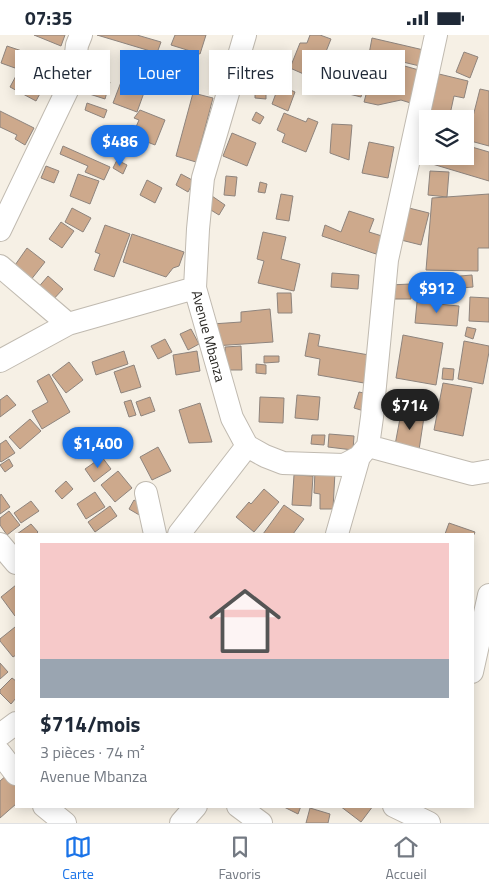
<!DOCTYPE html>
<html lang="fr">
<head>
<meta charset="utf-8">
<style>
  :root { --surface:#fff; --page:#f2f2f3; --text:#1f2937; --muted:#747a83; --line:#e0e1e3; --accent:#1a73e8 }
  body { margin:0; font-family:"Titillium Web",sans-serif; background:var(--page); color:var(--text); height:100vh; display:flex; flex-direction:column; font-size:19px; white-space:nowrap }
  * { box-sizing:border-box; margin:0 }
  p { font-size:16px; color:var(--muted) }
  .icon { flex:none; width:28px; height:28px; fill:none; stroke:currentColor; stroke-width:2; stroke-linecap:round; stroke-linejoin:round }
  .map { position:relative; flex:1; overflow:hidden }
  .panel { position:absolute; left:15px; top:498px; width:459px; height:275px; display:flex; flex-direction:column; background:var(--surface); border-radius:0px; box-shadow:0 2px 12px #0003 }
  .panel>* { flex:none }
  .banner { position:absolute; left:15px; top:15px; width:460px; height:45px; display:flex; gap:10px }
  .fabs { position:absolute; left:419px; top:75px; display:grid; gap:10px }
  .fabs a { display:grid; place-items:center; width:55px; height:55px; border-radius:0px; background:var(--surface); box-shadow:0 2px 12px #0003; font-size:25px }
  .price { position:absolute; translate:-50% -42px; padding:0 11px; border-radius:18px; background:var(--accent); color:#fff; font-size:16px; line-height:32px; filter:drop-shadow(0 1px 2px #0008) }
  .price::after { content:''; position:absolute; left:50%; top:30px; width:15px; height:11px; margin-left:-8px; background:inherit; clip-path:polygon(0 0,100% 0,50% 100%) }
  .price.current { background:#222; color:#fff }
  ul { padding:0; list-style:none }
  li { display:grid; align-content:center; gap:10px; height:265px; padding:0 25px }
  li span { display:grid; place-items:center; height:155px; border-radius:0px; color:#555 }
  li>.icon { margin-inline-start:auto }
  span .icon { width:90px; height:90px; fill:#fffc; stroke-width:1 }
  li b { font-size:21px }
  .pill { padding:0 18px; border-radius:0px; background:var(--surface); box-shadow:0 2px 12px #0003; font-size:18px; line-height:45px }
  .pill.current { background:var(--accent); color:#fff }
  .status { display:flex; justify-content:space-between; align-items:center; height:35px; padding:0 25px; background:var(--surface); direction:ltr }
  .status svg { height:14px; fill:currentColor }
  .dock { display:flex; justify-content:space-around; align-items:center; height:70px; border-top:1px solid var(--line); background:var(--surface); font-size:14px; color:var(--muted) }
  .dock a { display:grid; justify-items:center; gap:2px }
  .dock .current { color:var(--accent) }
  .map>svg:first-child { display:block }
  .building { fill:#cda98c; stroke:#8e847d }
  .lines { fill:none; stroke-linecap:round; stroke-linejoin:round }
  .minor-casing { stroke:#c0bab0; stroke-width:24 }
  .minor { stroke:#fff; stroke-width:22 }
  .labels { text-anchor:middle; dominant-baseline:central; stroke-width:4.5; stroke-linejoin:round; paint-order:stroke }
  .street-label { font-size:14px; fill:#211f1b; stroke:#fff }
</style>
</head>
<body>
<div class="status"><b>07:35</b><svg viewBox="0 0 49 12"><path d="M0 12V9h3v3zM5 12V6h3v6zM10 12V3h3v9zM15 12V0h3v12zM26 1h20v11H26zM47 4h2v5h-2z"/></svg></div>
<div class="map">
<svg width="489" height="788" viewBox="0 0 489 788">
  <rect width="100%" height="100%" fill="#f6f0e5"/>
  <!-- building -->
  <path class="building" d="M34,0H65L61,11Z
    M97,0H137L161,7L157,18Z
    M175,0H206L200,19L171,10Z
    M310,0H320L331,4L315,44L290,33L300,8H307Z
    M372,3L428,16L424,32L369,19Z
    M7,11L22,16L15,33L1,28Z
    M91,16L94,27L80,31L77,19Z
    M356,16L371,20L361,62L345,58Z
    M464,17L478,22L470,43L456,37Z
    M27,19L43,26L37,40L21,33Z
    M163,21L189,28L182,55L156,49Z
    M376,23L426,37L417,70L401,65L378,70L364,67Z
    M132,35L150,41L137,77L113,68L121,47L127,49Z
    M17,39L43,53L36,66L10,52Z
    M86,39L110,47L105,64L80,56Z
    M439,39L468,46L464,63L454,61L449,84H429Z
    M279,50L295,57L288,76L272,69Z
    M480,54L489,56V111L467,105Z
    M255,57L266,58V64L255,63Z
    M193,58L213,63L196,127L176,121Z
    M87,68L107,75L104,83L85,75Z
    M140,75L165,85L155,110L132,101L139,85L134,83Z
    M0,76L34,93L25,110L15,104L17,100L0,92Z
    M256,77L264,82L260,89L252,85Z
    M284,78L306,87L308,83L318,87L306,117L282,107L285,99L277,95Z
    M332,89L352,90L349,125L330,118Z
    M102,92L120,96L116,110L99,105Z
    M232,98L256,108L247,131L223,121Z
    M427,99H428V121H465V110L489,117V146L419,125Z
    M369,107L394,112L388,143L362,138Z
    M63,111L110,132L104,145L85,137L88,131L60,119Z
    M117,125L127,130L123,139L113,133Z
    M46,131L59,136L54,148L41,143Z
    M430,136L449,137L447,162L428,160Z
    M78,139L99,146L90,169L70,161Z
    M181,139L194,146L188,157L176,150Z
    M226,141L237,142L235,161L224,160Z
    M147,145L162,153L155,168L140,160Z
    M260,147L267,149L265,158L258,157Z
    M281,159L293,161L289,186L276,184Z
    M489,159V213H478V236L426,235L432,163Z
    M212,161L225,170L219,180L206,172Z
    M72,173L91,183L83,197L65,187Z
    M409,173L429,178L421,210L401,205Z
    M349,176L374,184L369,197L382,201L376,219L322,201L325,190L341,197Z
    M61,187L74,196L62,213L49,204Z
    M105,190L130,199L114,242L94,235L100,219L95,217Z
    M263,197L286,202L281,224L300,229L294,256L258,248L264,226L257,224Z
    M132,199L184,217L179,231L173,233L166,242L123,227Z
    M27,213L45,227L30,246L13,233Z
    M332,238L359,240L358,254L331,252Z
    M472,240L473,252L461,253L460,241Z
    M48,241L63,254L50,268L36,255Z
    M411,249V264H389V250Z
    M277,258H291L292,278H278Z
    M470,262L489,263V287L469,286Z
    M417,267L459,271L457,291L415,288Z
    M270,274L273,307L214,311L212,289L241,287V277Z
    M467,292L476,294L473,304L465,301Z
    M191,294L199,309L188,315L180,299Z
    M309,298L320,300L318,311L369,320L364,348L318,340L320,324L305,321Z
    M403,300L443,308L436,350L396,343Z
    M165,304L172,317L158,324L151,311Z
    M464,306L489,311V317L483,349L458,344Z
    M241,311L242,335H226L225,312Z
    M124,316L128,329L96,340L92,327Z
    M197,316L200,336L176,340L173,320Z
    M264,321H279V327L264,328Z
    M69,327L83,345L66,358L52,340Z
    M256,329L266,330V339L256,338Z
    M134,330L141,352L121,358L114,337Z
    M443,333L454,334L453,345L442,344Z
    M49,339L70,377L42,394L32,376L48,367L37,346Z
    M443,348L472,353L463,401L434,395Z
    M392,356L409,359L407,371L390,370Z
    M359,357L368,359L364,376L354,373Z
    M415,357L433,361L431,376L412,373Z
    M7,360L16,370L0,382V365Z
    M297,360L320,362L318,385L295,383Z
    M150,362L155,376L141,381L136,367Z
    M260,362L284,363L283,388L259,387Z
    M131,365L136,380L129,382L124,367Z
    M200,368L212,407L189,408L179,375Z
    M401,378L424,382L419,415L395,410Z
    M30,384L41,396L20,414L9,402Z
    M89,399L96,409L75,423L68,413Z
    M329,399L354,401L353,415L328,412Z
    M312,400H325L324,410L311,409Z
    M6,405L15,418L1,427L0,426V409Z
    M158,412L171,436L152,445L140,422Z
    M102,422L111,434L94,447L85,434Z
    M9,424L13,431L5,437L0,430Z
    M118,436L132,453L115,467L101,450Z
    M315,436L335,437L333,474H320V459L314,458Z
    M294,440L313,441L311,471L292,470Z
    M66,446L73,454L62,464L55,456Z
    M264,454L279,467L254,497L236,482L249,467L251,469Z
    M95,457L105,472L86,484L77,469Z
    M1,459L10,472L0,479V461Z
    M134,465L146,472L141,481L129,474Z
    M31,466L39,476L21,488L14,478Z
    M284,470L304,484L293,499H263Z
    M110,471L117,481L95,497L88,487Z
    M9,476L20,490L7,500L0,490V483Z
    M449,488L475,497L472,504V499H445Z
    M31,489L38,497L36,499H17Z
    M16,550V580L15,581L1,562Z
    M15,592L16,593V620L13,622L0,606V604Z
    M0,628L8,637L0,644Z
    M12,643L16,646V663L11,669L0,658V655Z
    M8,739L16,749V769L0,783V746Z
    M282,771H301L298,779Z
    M340,771H373L361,787Z
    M310,773L330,779L328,788H306Z"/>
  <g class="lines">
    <defs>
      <path id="minor" d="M245,0L203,143L198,194L195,253L232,383L247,411L265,421L283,428L344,430L359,422L368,411
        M436,0L387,225L372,382L368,411L472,439L489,436
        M0,195L73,43L77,10L81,0
        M0,231L68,289
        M0,326L68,289L195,253
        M146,458L155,499
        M179,499L247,411
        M337,499L359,422
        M0,509L16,528
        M472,637L489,560
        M0,700L16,688
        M0,718L16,739
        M44,771L65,788
        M238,771L261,788
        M394,771L429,788
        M181,788L196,771"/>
    </defs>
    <!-- minor casing -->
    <use href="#minor" class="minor-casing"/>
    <!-- minor -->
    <use href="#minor" class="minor"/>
  </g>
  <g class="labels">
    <!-- street labels -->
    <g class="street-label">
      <text transform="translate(209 301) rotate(75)">Avenue Mbanza</text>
    </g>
  </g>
</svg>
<div class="fabs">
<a><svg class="icon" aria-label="layers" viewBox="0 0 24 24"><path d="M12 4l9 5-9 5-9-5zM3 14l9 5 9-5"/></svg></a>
</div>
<b class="price" style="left:120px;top:132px">$486</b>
<b class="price" style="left:437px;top:279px">$912</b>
<b class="price current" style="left:410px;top:396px">$714</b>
<b class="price" style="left:98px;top:434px">$1,400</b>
<div class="banner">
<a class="pill">Acheter</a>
<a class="pill current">Louer</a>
<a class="pill">Filtres</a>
<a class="pill">Nouveau</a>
</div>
<section class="panel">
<ul>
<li><span style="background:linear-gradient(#f6c9c9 75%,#9aa5b1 0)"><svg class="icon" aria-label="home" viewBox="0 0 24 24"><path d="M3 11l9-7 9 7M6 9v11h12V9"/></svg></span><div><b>$714/mois</b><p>3 pièces · 74 m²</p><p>Avenue Mbanza</p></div></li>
</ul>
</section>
</div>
<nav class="dock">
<a class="current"><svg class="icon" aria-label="map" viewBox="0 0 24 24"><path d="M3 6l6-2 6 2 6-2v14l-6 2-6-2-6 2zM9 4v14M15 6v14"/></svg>Carte</a>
<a><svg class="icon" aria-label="saved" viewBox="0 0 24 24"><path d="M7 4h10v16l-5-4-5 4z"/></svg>Favoris</a>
<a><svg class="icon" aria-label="home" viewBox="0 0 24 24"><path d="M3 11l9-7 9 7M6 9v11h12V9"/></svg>Accueil</a>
</nav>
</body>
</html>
